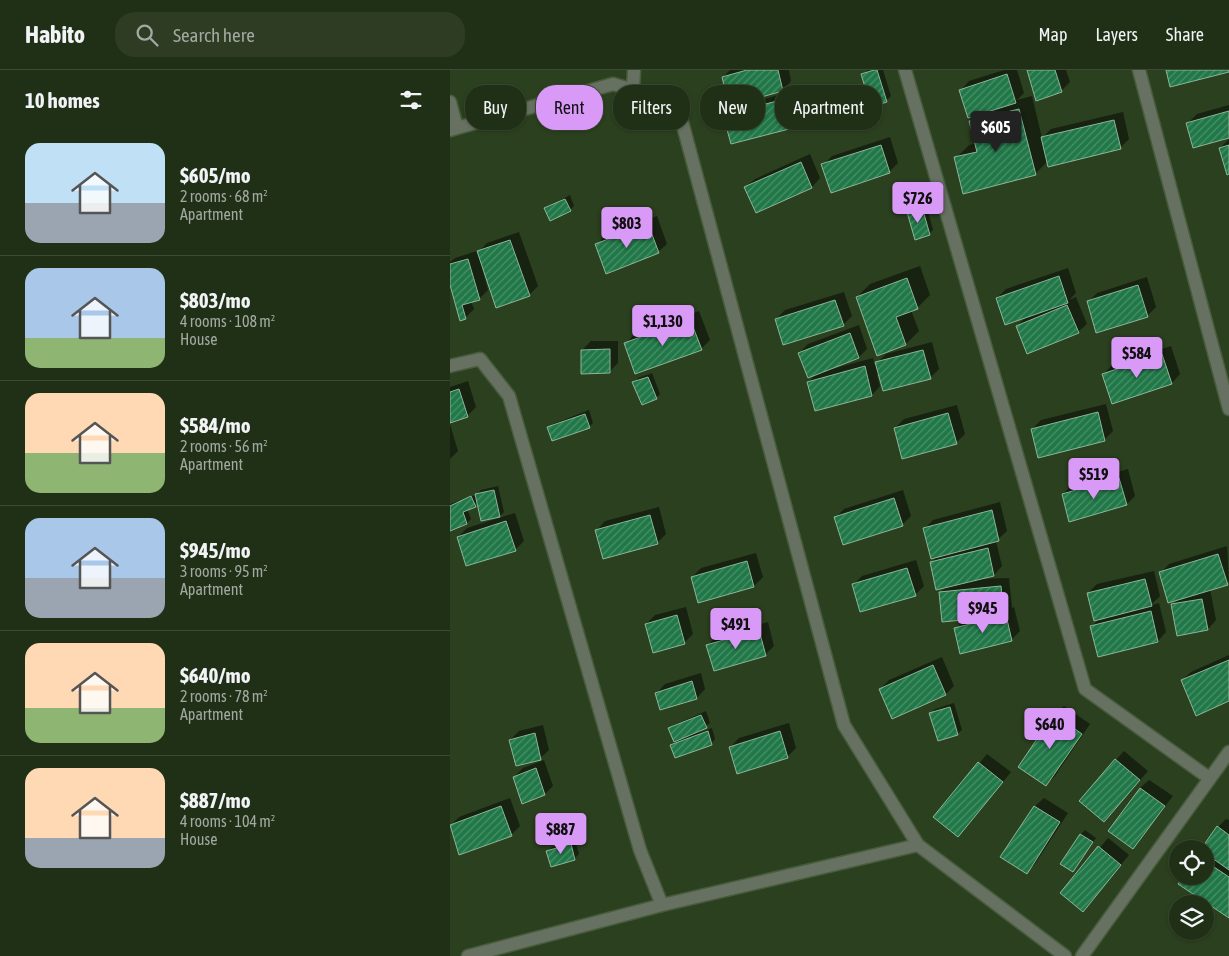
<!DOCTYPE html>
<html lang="en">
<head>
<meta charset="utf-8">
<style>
  :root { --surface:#203016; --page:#2d3c23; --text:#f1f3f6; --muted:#a2a9a1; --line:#3d4b35; --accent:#d99af7 }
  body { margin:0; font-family:"Asap Condensed",sans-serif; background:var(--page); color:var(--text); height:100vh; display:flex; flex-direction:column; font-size:19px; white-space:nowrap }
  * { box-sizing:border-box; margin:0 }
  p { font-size:16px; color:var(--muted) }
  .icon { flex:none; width:28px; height:28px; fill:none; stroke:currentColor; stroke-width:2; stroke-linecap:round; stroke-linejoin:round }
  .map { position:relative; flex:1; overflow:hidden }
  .side { display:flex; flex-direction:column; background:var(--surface); width:450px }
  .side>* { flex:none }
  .banner { position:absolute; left:15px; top:15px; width:475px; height:45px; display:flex; gap:10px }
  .fabs { position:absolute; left:719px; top:770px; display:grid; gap:10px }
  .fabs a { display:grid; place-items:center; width:45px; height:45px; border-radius:50%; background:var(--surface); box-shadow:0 1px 4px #0004,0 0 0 1px var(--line); font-size:25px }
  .price { position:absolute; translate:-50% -42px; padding:0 11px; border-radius:5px; background:var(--accent); color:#111; font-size:16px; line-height:32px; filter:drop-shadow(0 1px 2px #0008) }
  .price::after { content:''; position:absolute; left:50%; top:30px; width:15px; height:11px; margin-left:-8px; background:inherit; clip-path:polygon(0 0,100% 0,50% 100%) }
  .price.on { background:#222; color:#fff }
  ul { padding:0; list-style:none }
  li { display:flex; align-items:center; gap:15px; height:125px; padding:0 25px }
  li+li { border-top:1px solid var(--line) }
  li span { display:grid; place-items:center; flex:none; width:140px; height:100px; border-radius:15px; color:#555 }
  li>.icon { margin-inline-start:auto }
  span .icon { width:60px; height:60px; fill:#fffc; stroke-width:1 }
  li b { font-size:21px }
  h2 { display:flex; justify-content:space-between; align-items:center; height:60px; padding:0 25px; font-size:21px }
  .chip { padding:0 18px; border-radius:20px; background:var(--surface); box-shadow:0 1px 4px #0004,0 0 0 1px var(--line); font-size:18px; line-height:45px }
  .chip.on { background:var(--accent); color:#111 }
  header { display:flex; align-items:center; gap:30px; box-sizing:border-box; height:70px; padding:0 25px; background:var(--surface); border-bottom:1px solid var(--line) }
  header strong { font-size:24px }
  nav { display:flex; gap:28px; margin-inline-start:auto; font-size:18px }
  .search { width:350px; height:45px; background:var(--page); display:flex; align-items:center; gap:12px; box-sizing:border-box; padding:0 18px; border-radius:20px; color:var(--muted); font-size:19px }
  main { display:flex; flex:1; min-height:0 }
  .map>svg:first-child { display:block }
  .shadow { fill:#0007 }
  .building { fill:url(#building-hatch); stroke:#8cb699 }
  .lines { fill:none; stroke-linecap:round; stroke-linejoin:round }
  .minor-casing { stroke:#485c3c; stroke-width:15 }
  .minor { stroke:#667161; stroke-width:12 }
</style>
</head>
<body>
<header>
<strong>Habito</strong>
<div class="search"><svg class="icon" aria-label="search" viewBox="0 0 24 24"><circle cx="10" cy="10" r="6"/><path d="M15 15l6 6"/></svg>Search here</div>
<nav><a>Map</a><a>Layers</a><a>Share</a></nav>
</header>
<main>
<section class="side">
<h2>10 homes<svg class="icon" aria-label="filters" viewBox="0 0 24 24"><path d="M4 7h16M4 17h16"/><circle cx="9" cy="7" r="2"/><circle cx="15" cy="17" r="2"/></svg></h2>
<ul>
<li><span style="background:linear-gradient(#bfe0f5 60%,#9aa5b1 0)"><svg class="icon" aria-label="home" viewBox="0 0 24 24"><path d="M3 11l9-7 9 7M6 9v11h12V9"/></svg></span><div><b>$605/mo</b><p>2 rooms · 68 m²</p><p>Apartment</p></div></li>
<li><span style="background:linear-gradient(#a9c7e8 70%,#8fb573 0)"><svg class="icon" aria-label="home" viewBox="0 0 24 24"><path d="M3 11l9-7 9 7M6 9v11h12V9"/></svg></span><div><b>$803/mo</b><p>4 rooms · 108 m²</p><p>House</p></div></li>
<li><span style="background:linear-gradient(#ffd9b3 60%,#8fb573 0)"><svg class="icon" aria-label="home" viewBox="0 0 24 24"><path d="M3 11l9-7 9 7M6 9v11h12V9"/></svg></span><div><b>$584/mo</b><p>2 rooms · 56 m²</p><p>Apartment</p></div></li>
<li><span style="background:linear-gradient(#a9c7e8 60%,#9aa5b1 0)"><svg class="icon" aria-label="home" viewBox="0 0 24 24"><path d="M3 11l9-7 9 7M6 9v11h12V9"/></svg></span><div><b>$945/mo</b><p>3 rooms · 95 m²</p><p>Apartment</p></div></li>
<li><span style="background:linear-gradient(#ffd9b3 65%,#8fb573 0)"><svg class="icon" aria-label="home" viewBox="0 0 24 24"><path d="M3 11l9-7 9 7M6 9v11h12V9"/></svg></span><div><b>$640/mo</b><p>2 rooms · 78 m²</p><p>Apartment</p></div></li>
<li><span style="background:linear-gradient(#ffd9b3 70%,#9aa5b1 0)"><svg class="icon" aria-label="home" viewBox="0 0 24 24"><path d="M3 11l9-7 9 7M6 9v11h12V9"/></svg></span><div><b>$887/mo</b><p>4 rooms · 104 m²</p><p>House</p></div></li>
</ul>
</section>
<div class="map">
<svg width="779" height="886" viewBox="0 0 779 886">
  <defs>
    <pattern id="building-hatch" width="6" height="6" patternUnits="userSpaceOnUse" patternTransform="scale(1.25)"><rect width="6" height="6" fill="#207747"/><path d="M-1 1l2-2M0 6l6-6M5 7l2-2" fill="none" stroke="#4b916a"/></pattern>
  </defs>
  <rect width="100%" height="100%" fill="#2b401e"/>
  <!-- shadow -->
  <path class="shadow" d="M280,0H339L341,11L333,20L280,34L273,7Z
    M418,0H433L441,26L437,30L422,35L412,5Z
    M554,0H567L574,23L567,30L582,26L592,68L601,59L673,42L679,69L670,78L598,91L585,104L506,88L519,75L526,73L521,52L529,44L511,20L519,11Z
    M579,0H616L620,12L611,21Z
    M344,21L351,48L342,57L275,45L284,37Z
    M779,35V67L738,53L747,44Z
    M440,67L448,93L439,102L373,95L382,86Z
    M779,69V103L770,78Z
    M360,84L370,108L362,117L306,141L296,117L305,109Z
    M120,125L124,136L120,140L95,139Z
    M476,134L483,160L479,164L458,142L462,138Z
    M207,146L217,174L208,182L147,174L155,166Z
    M69,162L88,216L79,225L32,198L38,220L29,229L21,231L24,239L15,248L0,210V192L5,188L27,181V183L37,173Z
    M470,196L480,225L467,238L461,240L469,261L456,274L428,284L407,227L420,214Z
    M618,198L626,223L619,230L626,227L637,254L628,262L567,256L578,245L547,228L556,219Z
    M697,207L706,237L697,246L638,232L647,223Z
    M394,222L402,246L393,255L326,249L335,240Z
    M249,241L260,270L251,279L176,273L184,265Z
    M409,255L417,279L409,287L381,298L382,299L423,288L425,295L436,284L482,272L489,299L480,308L427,305L430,316L422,325L359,312L368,302L349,283L358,274Z
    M141,271H168V293L159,302L132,280Z
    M721,276L730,304L722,313L663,332L654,304L662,295Z
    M202,303L210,324L206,328L184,313L188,308Z
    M18,311L26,337L17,346L0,351V317Z
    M656,334L663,361L654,370L582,359L591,350Z
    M507,335L515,364L506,373L445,358L454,349Z
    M139,340L143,353L139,357L99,358L103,354Z
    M0,354L8,381L0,389Z
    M678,399L685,426L677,434L613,424L622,415Z
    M48,416L54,442L50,446L28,432L17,439L21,449L17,453L0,460V434L26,425L31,420Z
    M453,420L461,446L453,454L394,474L385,448L394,439Z
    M550,432L557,461L546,471L552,496L544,505L527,509L559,508L562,538L564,537L570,561L561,570L505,559L516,548L491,522L497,516L481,493L487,486L474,459L483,450Z
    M209,437L216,464L207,473L147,460L155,451Z
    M65,443L74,471L65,480L8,467L17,458Z
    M777,476L779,512L760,519L766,550L758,559L723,535L729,528L710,503L719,494Z
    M306,483L313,507L304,516L242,507L251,498Z
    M466,490L474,516L465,525L403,515L412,506Z
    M704,501L710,526L701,535L709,533L716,562L708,571L642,556L650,548L638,523L647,514Z
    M236,537L243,564L234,573L196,554L205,545Z
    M318,552L324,576L315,585L258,575L266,567Z
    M779,585V630L732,610L741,602Z
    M492,587L504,616L496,624L430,619L439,610Z
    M251,603L255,619L247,628L207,623L215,614Z
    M504,633L512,660L507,664L481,643L485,639Z
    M614,636L640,654L605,706L596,715L605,645Z
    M256,641L260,653L250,660L251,662L262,658L265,669L261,674L221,675L225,671L220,659L224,655Z
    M339,653L346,678L337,687L280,677L289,668Z
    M93,655L99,680L90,688L60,670L69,661Z
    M674,681L698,701L663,741L666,690Z
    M537,684L561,702L508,766L485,747Z
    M94,690L103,716L95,724L64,707L73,698Z
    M699,710L723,726L683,777L690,718Z
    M60,728L70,756L61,765L10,783L0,756L9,747Z
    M594,728L618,743L585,794L577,802L552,787L585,736Z
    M776,749L779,750V846L755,806V779L768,757Z
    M635,760L646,768L623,801L631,764Z
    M658,768L679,785L633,840L612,823Z
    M125,770L129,784L124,789L98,781L102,777Z"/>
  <!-- building -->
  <path class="building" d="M297,0H328L333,21L279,36L272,7Z
    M424,0H427L437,32L421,37L411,4Z
    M577,0H605L612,22L586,31Z
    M716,0H779V2L720,17Z
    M557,4L566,33L518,48L509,20Z
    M335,29L343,58L281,74L273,45Z
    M569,39L586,105L513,124L504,87L527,82L519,51Z
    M779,41V68L743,78L736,53Z
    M664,50L671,79L598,97L591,67Z
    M431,75L440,103L381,123L371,94Z
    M779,75V104L777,105L769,78Z
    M351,92L362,118L306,143L294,117Z
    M115,129L121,141L100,151L94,138Z
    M472,137L480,165L465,170L457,142Z
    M198,154L209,183L156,204L145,174Z
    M60,170L80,226L46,238L27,181Z
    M18,189L30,230L12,235L16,249L10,251L0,215V194Z
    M609,206L618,233L555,255L546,228Z
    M457,208L468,239L446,247L456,275L427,286L406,227Z
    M688,215L698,247L646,263L637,231Z
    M385,230L394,256L333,275L325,249Z
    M617,235L629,263L577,284L566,256Z
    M240,249L252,280L185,304L174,273Z
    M400,263L409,288L358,308L348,283Z
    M160,279V303L131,304V280Z
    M473,280L481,309L433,321L425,292Z
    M712,284L722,314L662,334L652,304Z
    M415,296L422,326L365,341L357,312Z
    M198,307L207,329L192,335L182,312Z
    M9,319L18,347L0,353V322Z
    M648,342L655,371L588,388L581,359Z
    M498,343L507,374L452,389L444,358Z
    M135,344L140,358L102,371L97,357Z
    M669,408L677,435L619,452L612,424Z
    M44,420L50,447L31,451L25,424Z
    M21,426L26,437L13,442L17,454L0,461V436Z
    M444,428L453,456L393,475L384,447Z
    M542,440L549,471L481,489L473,458Z
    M200,445L208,474L153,489L145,460Z
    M56,451L66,481L16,496L7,467Z
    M538,478L544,506L486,520L480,492Z
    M768,484L778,515L718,533L709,502Z
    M297,491L304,517L248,533L241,507Z
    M457,498L466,526L410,542L402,514Z
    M695,509L702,536L644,551L637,523Z
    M551,516L554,546L492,552L489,522Z
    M752,529L758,560L727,566L721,534Z
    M701,541L708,572L648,587L640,556Z
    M227,545L235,574L203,583L195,554Z
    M556,545L562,571L510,584L504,558Z
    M309,560L316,586L264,601L256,575Z
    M779,590V631L746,646L731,610Z
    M483,595L496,625L442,649L429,619Z
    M242,611L247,629L210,640L205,623Z
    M500,637L508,665L488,671L479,643Z
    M604,644L632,664L596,716L568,697Z
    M251,645L257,658L224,672L218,658Z
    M258,661L262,675L225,688L220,675Z
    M330,661L338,688L287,704L279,677Z
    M85,663L91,690L66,696L59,670Z
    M665,689L690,710L654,752L629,731Z
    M528,692L553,712L508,767L483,747Z
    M86,698L95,725L72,734L63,707Z
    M690,718L715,736L683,779L658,761Z
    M51,736L62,766L9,785L0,755Z
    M584,736L610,752L577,804L550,787Z
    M767,756L779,765V800L755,783V779H751Z
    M630,764L643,772L623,802L610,794Z
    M121,774L125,790L101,797L96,781Z
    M648,776L671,795L633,842L610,823Z
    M755,791L779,807V848L728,814L734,806H755Z"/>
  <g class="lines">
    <defs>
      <path id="minor" d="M455,0L635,619L759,708
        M689,0L779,339
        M183,20L184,0
        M0,32L7,58
        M0,60L163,14L183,20L231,48L394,655L468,775L615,886
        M0,296L30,289L59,326L190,780L212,835
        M18,886L212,835L468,775
        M632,886L779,682"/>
    </defs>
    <!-- minor casing -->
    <use href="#minor" class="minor-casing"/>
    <!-- minor -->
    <use href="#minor" class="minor"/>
  </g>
</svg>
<div class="fabs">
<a><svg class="icon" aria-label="locate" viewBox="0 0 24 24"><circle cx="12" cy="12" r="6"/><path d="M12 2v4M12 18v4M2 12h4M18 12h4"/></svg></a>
<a><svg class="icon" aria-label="layers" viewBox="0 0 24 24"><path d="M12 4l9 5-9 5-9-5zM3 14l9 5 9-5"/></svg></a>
</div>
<b class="price on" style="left:546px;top:83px">$605</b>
<b class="price" style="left:468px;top:154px">$726</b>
<b class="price" style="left:177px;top:179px">$803</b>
<b class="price" style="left:213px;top:277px">$1,130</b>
<b class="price" style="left:687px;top:309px">$584</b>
<b class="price" style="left:644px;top:430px">$519</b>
<b class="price" style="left:533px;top:564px">$945</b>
<b class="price" style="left:286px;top:580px">$491</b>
<b class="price" style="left:600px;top:680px">$640</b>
<b class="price" style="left:111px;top:785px">$887</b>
<div class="banner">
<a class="chip">Buy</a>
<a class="chip on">Rent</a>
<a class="chip">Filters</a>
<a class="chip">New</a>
<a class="chip">Apartment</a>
</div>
</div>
</main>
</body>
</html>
